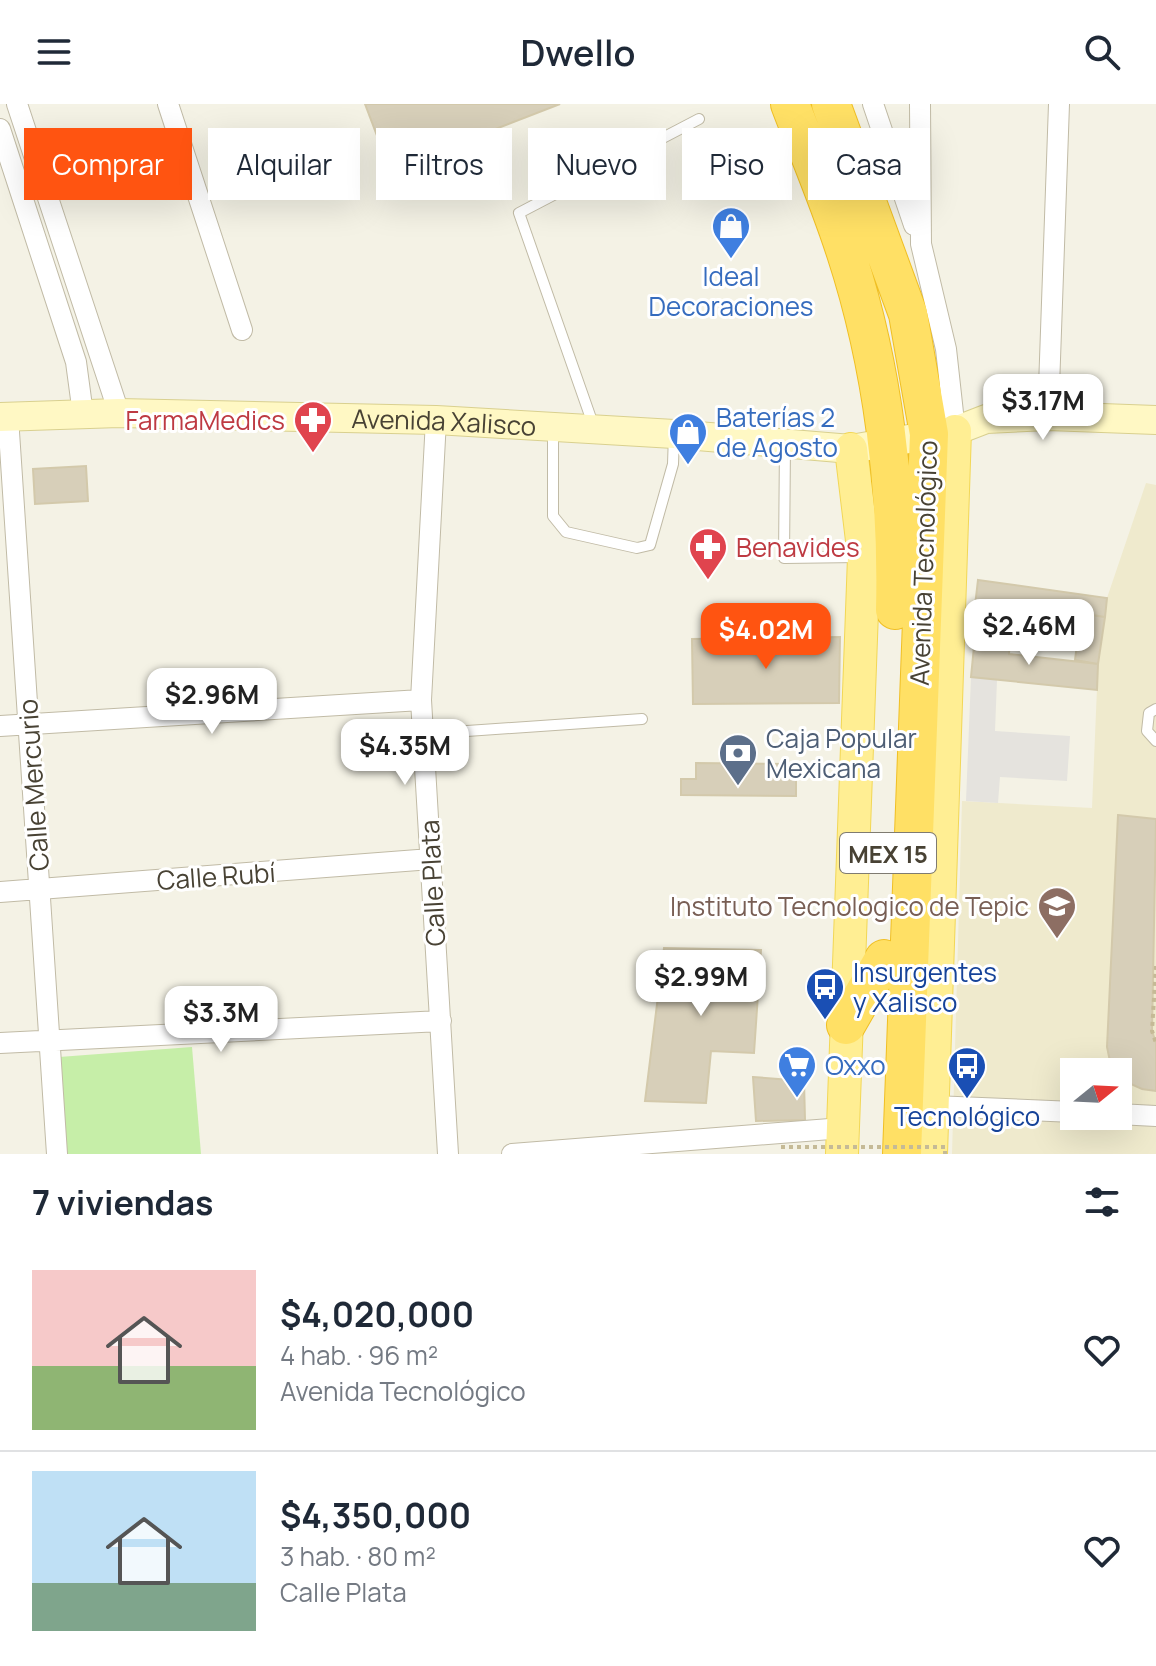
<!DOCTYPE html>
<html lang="es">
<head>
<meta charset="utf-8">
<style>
  :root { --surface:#fff; --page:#f6f6f7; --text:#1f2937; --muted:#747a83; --line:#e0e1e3; --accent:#ff5411 }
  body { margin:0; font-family:Manrope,sans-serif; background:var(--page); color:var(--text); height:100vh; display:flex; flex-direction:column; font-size:30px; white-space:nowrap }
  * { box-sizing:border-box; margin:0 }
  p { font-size:26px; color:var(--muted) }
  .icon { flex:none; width:44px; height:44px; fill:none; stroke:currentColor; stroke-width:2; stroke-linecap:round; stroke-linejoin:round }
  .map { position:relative; height:1050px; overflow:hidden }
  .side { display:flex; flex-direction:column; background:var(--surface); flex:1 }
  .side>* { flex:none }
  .guide { position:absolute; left:24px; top:24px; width:1108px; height:72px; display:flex; gap:16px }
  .needle { width:52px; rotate:72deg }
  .controls { position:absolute; left:1060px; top:954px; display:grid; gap:16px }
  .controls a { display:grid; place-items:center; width:72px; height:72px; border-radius:0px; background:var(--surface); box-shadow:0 8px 32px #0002; font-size:40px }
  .price { position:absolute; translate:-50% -68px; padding:0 18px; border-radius:16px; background:#fff; color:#222; font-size:26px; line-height:52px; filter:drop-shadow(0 2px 4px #0008) }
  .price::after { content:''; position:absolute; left:50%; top:48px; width:24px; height:18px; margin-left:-12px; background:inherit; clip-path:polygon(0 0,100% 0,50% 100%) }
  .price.current { background:var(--accent); color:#fff }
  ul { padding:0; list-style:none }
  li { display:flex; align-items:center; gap:24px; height:200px; padding:0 32px }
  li+li { border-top:2px solid var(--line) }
  li span { display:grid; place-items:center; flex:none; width:224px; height:160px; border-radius:0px; color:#555 }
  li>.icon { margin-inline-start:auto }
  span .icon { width:96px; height:96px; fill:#fffc; stroke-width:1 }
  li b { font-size:34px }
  h2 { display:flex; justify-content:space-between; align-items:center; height:96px; padding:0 32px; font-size:34px }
  .chip { padding:0 28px; border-radius:0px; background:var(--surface); box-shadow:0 8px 32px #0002; font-size:28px; line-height:72px }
  .chip.current { background:var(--accent); color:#fff }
  header { display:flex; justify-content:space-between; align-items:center; height:104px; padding:0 32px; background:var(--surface); font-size:36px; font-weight:600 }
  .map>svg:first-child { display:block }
  .education { fill:#efeacd; fill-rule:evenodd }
  .green { fill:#c6eea8 }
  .parking { fill:#e5e3de }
  .building { fill:#d7cfb9; stroke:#d3c9ab; stroke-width:2 }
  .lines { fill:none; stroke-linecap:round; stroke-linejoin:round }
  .lane-casing { stroke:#c1bba6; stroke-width:12 }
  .street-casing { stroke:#c1bba6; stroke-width:22 }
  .secondary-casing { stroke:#d9d08f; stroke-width:30 }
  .primary-casing { stroke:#f2d756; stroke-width:34 }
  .highway-casing { stroke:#f0bf24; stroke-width:40 }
  .path { stroke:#c5ba96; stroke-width:4; stroke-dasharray:4 4; stroke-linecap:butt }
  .lane { stroke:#fff; stroke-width:10 }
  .street { stroke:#fff; stroke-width:20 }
  .secondary { stroke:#fff8c4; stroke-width:28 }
  .primary { stroke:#ffee93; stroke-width:32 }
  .highway { stroke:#ffe065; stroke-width:38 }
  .path-bridge { stroke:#c5ba96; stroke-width:4; stroke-dasharray:4 4; stroke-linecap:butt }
  .labels { text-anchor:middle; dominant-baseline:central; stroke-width:6; stroke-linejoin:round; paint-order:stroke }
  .shield { fill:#fff; stroke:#7f7b71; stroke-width:2 }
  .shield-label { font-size:24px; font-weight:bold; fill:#484234 }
  .shop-label { font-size:26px; fill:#366cbe; stroke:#fff; text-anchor:start }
  .health-label { font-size:26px; fill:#be3a42; stroke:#fff; text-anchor:end }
  .street-label { font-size:26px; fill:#484234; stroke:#fff }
  .service-label { font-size:26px; fill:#4e5e75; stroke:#fff; text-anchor:start }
  .education-label { font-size:26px; fill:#785e54; stroke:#fff; text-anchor:end }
  .transit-label { font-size:26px; fill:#164399; stroke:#fff; text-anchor:start }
</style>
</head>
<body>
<header><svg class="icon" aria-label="menu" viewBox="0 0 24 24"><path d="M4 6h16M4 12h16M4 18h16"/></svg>Dwello<svg class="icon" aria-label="search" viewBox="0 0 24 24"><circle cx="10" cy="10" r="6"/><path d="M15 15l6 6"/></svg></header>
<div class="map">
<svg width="1156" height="1050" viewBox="0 0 1156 1050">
  <rect width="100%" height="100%" fill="#f4f2e5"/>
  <!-- education -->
  <path class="education" d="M1146,379L1156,381V1050H952L962,697L1092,704L1098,560L1107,494ZM1074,968H1118V1012H1074Z"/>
  <!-- green -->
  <path class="green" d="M192,943L201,1050H65L59,953Z"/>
  <!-- parking -->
  <path class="parking" d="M971,573L997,576L995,627L1070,632L1067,677L1000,673L998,699L966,697Z"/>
  <!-- building -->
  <path class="building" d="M365,0H560L390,66Z
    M86,362L88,397L35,400L33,365Z
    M978,476L1107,494L1105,513L1026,501L1025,509L975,502Z
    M1081,509L1105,513L1098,560L1075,556Z
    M975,532L1010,535L1009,550L1098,560L1097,586L971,573Z
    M840,533L839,599L693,600L692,535Z
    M696,659L796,660V692L681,691V675H696Z
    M1118,711L1156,715L1152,927L1156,939V987L1142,985L1122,976L1111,962L1107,943Z
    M664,844L761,846L754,949L711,947L706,999L645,997Z
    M753,973L804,977L805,1016L756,1017Z"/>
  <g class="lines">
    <defs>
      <path id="lane" d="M594,323L519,109L699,15
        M553,324V412L566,428L637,444L650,441L673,360L674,331
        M785,340L784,454L858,453
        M1156,605L1149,609L1147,627L1156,637
        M424,630L642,615"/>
      <path id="street" d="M17,0L119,309
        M168,0L242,226
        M873,0L914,121
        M920,0L921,140L946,245L955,327
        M0,25L76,258L83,310
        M1048,312L1059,0
        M8,313L57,1050
        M436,316L421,596L448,1050
        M0,622L421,596
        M0,788L431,755
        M0,939L441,917
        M933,1002L1074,1008
        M1118,1010L1156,1012
        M512,1050L843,1024"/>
      <g id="secondary">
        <path id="s1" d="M0,313L119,309L436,316L674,330L851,345L955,327L986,315L1048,312L1156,316"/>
      </g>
      <path id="primary" d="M842,1050L864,453L851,345
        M931,1050L955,327"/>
      <path id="highway" d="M790,0C809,50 830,99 846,149C883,262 898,387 895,506
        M831,0L908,210L929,330L902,1050
        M846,921L884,855"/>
    </defs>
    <!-- lane casing -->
    <use href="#lane" class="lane-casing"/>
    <!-- street casing -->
    <use href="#street" class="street-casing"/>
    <!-- secondary casing -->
    <use href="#secondary" class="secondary-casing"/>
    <!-- primary casing -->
    <use href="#primary" class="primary-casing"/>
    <!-- highway casing -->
    <use href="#highway" class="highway-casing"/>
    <!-- path -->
    <path class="path" d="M1156,862L1152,927L1156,939"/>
    <!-- lane -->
    <use href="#lane" class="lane"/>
    <!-- street -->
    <use href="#street" class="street"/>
    <!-- secondary -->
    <use href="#secondary" class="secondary"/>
    <!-- primary -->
    <use href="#primary" class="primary"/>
    <!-- highway -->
    <use href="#highway" class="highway"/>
    <!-- path-bridge -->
    <path class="path-bridge" d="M781,1043H945V1050"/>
  </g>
  <!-- icons -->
  <defs>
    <symbol id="shop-pin" viewBox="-11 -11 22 30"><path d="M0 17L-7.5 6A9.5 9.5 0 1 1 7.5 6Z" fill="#3f7fe0" stroke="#fff"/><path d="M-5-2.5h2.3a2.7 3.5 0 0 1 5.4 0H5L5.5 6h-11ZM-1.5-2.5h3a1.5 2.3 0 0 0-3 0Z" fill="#fff"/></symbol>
    <symbol id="pharmacy-pin" viewBox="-11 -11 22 30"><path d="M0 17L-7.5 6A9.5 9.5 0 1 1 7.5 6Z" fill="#e0444e" stroke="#fff"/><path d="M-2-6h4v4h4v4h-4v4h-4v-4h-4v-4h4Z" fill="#fff"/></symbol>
    <symbol id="bank-pin" viewBox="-11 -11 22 30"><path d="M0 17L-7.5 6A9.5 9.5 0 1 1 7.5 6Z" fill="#5c6f8a" stroke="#fff"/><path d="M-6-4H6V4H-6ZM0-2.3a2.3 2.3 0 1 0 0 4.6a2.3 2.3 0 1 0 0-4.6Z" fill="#fff"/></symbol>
    <symbol id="university-pin" viewBox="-11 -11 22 30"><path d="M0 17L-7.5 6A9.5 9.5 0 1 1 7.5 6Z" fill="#8d6e63" stroke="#fff"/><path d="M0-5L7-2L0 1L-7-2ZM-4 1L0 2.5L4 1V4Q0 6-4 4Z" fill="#fff"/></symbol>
    <symbol id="bus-pin" viewBox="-11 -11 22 30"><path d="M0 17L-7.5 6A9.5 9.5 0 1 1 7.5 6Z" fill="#1a4fb4" stroke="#fff"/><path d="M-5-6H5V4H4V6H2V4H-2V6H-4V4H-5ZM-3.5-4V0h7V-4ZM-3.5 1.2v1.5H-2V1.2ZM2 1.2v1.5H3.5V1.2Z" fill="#fff"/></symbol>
    <symbol id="supermarket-pin" viewBox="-11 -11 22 30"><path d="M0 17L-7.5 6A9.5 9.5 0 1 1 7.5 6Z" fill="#3f7fe0" stroke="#fff"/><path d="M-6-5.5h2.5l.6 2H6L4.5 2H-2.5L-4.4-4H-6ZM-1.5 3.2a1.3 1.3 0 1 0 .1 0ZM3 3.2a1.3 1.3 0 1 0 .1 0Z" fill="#fff"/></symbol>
  </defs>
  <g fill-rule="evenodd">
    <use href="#shop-pin" x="709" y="100" width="44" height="60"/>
    <use href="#pharmacy-pin" x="291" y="294" width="44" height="60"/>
    <use href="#shop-pin" x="666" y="306" width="44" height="60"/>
    <use href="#pharmacy-pin" x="686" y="421" width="44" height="60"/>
    <use href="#bank-pin" x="716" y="627" width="44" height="60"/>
    <use href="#university-pin" x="1035" y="780" width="44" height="60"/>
    <use href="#bus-pin" x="803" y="861" width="44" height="60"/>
    <use href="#supermarket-pin" x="775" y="939" width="44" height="60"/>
    <use href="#bus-pin" x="945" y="940" width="44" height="60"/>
  </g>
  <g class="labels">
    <!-- shield labels -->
    <rect class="shield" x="840" y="729" width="96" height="40" rx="6"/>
    <g class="shield-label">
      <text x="888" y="749">MEX 15</text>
    </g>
    <!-- shop labels -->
    <g class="shop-label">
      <text x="731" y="172" text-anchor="middle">Ideal<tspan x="731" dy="30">Decoraciones</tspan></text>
      <text x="716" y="313">Baterías 2<tspan x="716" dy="30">de Agosto</tspan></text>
      <text x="825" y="961">Oxxo</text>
    </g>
    <!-- health labels -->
    <g class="health-label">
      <text x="285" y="316">FarmaMedics</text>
      <text x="736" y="443" text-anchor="start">Benavides</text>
    </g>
    <!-- street labels -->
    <g class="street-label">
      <text stroke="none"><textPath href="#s1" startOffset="444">Avenida Xalisco</textPath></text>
      <text transform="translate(923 459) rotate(-88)">Avenida Tecnológico</text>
      <text transform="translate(33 681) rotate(-94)">Calle Mercurio</text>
      <text transform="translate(216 772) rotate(-4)">Calle Rubí</text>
      <text transform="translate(432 779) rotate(-93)">Calle Plata</text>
    </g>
    <!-- service labels -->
    <g class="service-label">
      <text x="766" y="634">Caja Popular<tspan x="766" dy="30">Mexicana</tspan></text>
    </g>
    <!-- education labels -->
    <g class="education-label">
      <text x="1029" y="802">Instituto Tecnologico de Tepic</text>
    </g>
    <!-- transit labels -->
    <g class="transit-label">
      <text x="853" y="868">Insurgentes<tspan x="853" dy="30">y Xalisco</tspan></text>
      <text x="967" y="1012" text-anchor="middle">Tecnológico</text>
    </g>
  </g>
</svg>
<div class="controls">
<a><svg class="needle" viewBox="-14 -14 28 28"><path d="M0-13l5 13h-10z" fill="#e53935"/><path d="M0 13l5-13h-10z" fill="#747a83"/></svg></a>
</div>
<b class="price" style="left:1043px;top:338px">$3.17M</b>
<b class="price" style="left:1029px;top:563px">$2.46M</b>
<b class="price current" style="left:766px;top:567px">$4.02M</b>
<b class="price" style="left:212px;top:632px">$2.96M</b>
<b class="price" style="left:405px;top:683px">$4.35M</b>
<b class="price" style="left:701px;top:914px">$2.99M</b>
<b class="price" style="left:221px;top:950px">$3.3M</b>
<div class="guide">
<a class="chip current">Comprar</a>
<a class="chip">Alquilar</a>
<a class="chip">Filtros</a>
<a class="chip">Nuevo</a>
<a class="chip">Piso</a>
<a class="chip">Casa</a>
</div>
</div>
<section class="side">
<h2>7 viviendas<svg class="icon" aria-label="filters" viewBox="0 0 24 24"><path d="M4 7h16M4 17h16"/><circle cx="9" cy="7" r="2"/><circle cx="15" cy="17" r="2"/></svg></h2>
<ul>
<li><span style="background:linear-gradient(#f6c9c9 60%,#8fb573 0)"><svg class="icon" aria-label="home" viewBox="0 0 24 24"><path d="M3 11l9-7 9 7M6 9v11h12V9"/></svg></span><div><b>$4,020,000</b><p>4 hab. · 96 m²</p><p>Avenida Tecnológico</p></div><svg class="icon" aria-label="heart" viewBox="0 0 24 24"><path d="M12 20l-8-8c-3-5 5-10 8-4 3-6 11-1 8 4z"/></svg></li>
<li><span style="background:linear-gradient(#bfe0f5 70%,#7fa58c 0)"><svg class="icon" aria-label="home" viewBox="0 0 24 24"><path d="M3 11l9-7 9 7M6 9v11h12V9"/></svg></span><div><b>$4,350,000</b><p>3 hab. · 80 m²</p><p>Calle Plata</p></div><svg class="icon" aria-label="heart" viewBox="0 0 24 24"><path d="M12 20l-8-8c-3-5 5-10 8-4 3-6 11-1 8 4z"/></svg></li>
</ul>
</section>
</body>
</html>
